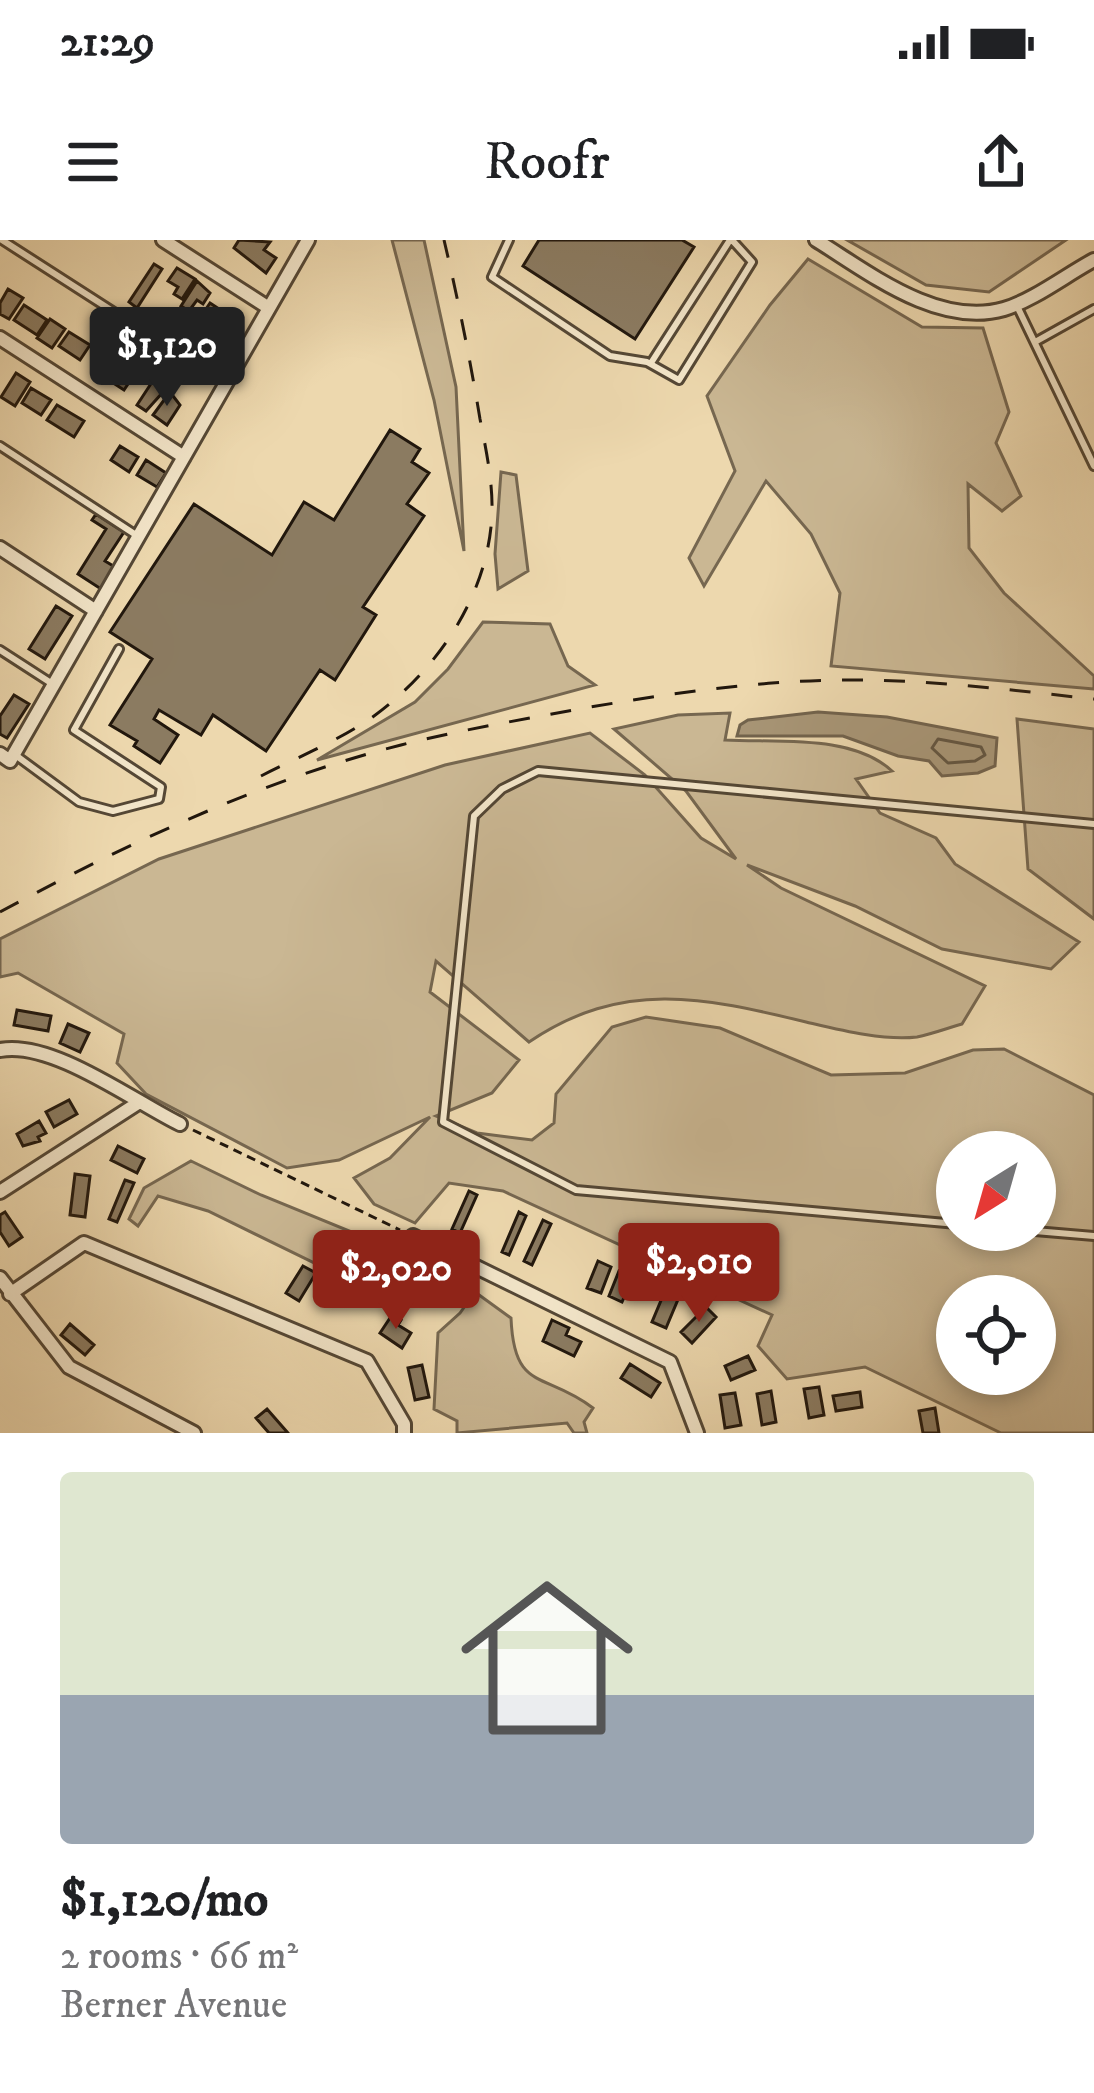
<!DOCTYPE html>
<html lang="en">
<head>
<meta charset="utf-8">
<style>
  :root { --surface:#fff; --page:#f2f2f2; --text:#202124; --muted:#757577; --line:#e0e0e0; --accent:#8f2418 }
  body { margin:0; font-family:"IM FELL DW Pica",serif; background:var(--page); color:var(--text); height:100vh; display:flex; flex-direction:column; font-size:45px; white-space:nowrap }
  * { box-sizing:border-box; margin:0 }
  p { font-size:39px; color:var(--muted) }
  .icon { flex:none; width:66px; height:66px; fill:none; stroke:currentColor; stroke-width:2; stroke-linecap:round; stroke-linejoin:round }
  .map { position:relative; height:1193px; overflow:hidden }
  .panel { display:flex; flex-direction:column; background:var(--surface); flex:1 }
  .panel>* { flex:none }
  .needle { width:78px; rotate:217deg }
  .buttons { position:absolute; left:936px; top:891px; display:grid; gap:24px }
  .buttons a { display:grid; place-items:center; width:120px; height:120px; border-radius:50%; background:var(--surface); box-shadow:0 6px 18px #0003; font-size:60px }
  .price { position:absolute; translate:-50% -102px; padding:0 27px; border-radius:12px; background:var(--accent); color:#fff; font-size:39px; line-height:78px; filter:drop-shadow(0 3px 6px #0008) }
  .price::after { content:''; position:absolute; left:50%; top:72px; width:36px; height:27px; margin-left:-18px; background:inherit; clip-path:polygon(0 0,100% 0,50% 100%) }
  .price.current { background:#222; color:#fff }
  ul { padding:0; list-style:none }
  li { display:grid; align-content:center; gap:24px; height:636px; padding:0 60px }
  li+li { border-top:3px solid var(--line) }
  li span { display:grid; place-items:center; height:372px; border-radius:12px; color:#555 }
  li>.icon { margin-inline-start:auto }
  span .icon { width:216px; height:216px; fill:#fffc; stroke-width:1 }
  li b { font-size:51px }
  .status { display:flex; justify-content:space-between; align-items:center; height:84px; padding:0 60px; background:var(--surface); direction:ltr }
  .status svg { height:33px; fill:currentColor }
  header { display:flex; justify-content:space-between; align-items:center; height:156px; padding:0 60px; background:var(--surface); font-size:54px; font-weight:600 }
  .map>svg:first-child { display:block }
  .green { fill:#cab793; stroke:#766750; stroke-width:3; fill-rule:evenodd }
  .water { fill:#a89677; stroke:#72634d; stroke-width:3 }
  .lines { fill:none; stroke-linecap:round; stroke-linejoin:round }
  .shore { stroke:#645642; stroke-width:3 }
  .building { fill:#8b7b61; stroke:#21170d; stroke-width:3 }
  .service-casing { stroke:#544735; stroke-width:12 }
  .minor-casing { stroke:#544735; stroke-width:18 }
  .path { stroke:#21170d; stroke-width:3; stroke-dasharray:9 6; stroke-linecap:butt }
  .service { stroke:#f3e6ca; stroke-width:6 }
  .minor { stroke:#f3e6ca; stroke-width:12 }
  .rail { stroke:#21170d; stroke-width:3; stroke-dasharray:21 21; stroke-linecap:butt }
</style>
</head>
<body>
<div class="status"><b>21:29</b><svg viewBox="0 0 49 12"><path d="M0 12V9h3v3zM5 12V6h3v6zM10 12V3h3v9zM15 12V0h3v12zM26 1h20v11H26zM47 4h2v5h-2z"/></svg></div>
<header><svg class="icon" aria-label="menu" viewBox="0 0 24 24"><path d="M4 6h16M4 12h16M4 18h16"/></svg>Roofr<svg class="icon" aria-label="share" viewBox="0 0 24 24"><path d="M12 15V3M7 8l5-5 5 5M5 13v7h14v-7"/></svg></header>
<div class="map">
<svg width="1094" height="1193" viewBox="0 0 1094 1193">
  <rect width="100%" height="100%" fill="#edd8ae"/>
  <filter id="stains"><feTurbulence type="fractalNoise" baseFrequency=".00167" numOctaves="4"/><feColorMatrix values="0 0 0 0 .2 0 0 0 0 .09 0 0 0 0 .02 0 0 0 .5 -.17"/></filter>
  <radialGradient id="worn" r=".72"><stop offset=".6" stop-color="#630" stop-opacity="0"/><stop offset="1" stop-color="#630" stop-opacity=".3"/></radialGradient>
  <!-- green -->
  <path class="green" d="M392,0H424L456,147L464,311L434,160Z
    M847,0H1066L989,52L926,45Z
    M808,19L922,87L983,88L1009,172L996,203L1021,256L1002,271L968,244L969,308L1004,353L1094,436V449L831,426L840,353L811,294L766,241L704,346L689,318L735,231L707,156L770,65Z
    M501,232L516,235L528,331L498,349L495,314Z
    M483,382L550,384L568,426L595,445L317,520L415,462L448,429Z
    M730,473L725,500C777,503 852,494 892,531L856,539L880,573L936,598L955,624L1079,702L1051,729L942,709L855,666L747,625L781,648L985,746L962,784C948,788 932,794 917,797C883,801 840,790 806,782C704,757 622,739 529,802L436,721L430,752L519,820L492,853L436,876L477,893L532,900L554,883L556,854L612,787L646,777L720,788L831,835L905,833L973,810L1004,809L1094,855V1193H1001L865,1127L787,1139L758,1106L772,1075L503,951L449,943L415,983L374,964L354,938L390,918L430,877L339,920L287,928L146,854L117,823L124,794L18,733L0,737V699L159,619L445,525L590,493L645,535L701,598L736,619L686,551L614,489L678,475ZM957,912H1035V990H957ZM957,1056H1035V1134H957Z
    M1017,479L1094,489V679L1028,629Z
    M191,921L261,955L420,1020L390,1060L208,971L158,956L138,986L129,979L144,948Z
    M475,1052L511,1078C514,1153 545,1131 593,1168L584,1182L587,1193H574L567,1183L457,1193V1181L434,1169L438,1093L460,1073Z"/>
  <!-- water -->
  <path class="water" d="M818,472L887,477L997,498L995,526L978,533L942,536L929,521L898,516L843,496H737L740,485L748,480Z"/>
  <g class="lines">
    <!-- shore -->
    <path class="shore" d="M938,499L981,507L985,515L975,521L948,523L932,508Z"/>
  </g>
  <!-- building -->
  <path class="building" d="M239,0L270,2L264,10L276,18L266,33L234,8Z
    M539,0H682L694,7L635,99L523,26Z
    M154,24L162,29L137,68L129,62Z
    M177,28L195,39L182,59L174,54L178,47L168,41Z
    M197,41L210,53L203,64L197,60L189,71L181,66Z
    M8,49L23,58L9,79L0,74V63Z
    M210,63L231,77L221,92L200,78Z
    M24,65L47,80L37,95L14,80Z
    M50,79L65,89L52,108L37,98Z
    M69,92L90,105L80,120L59,106Z
    M117,121L125,126L122,131L132,138L124,150L101,135L109,123L114,126Z
    M16,133L30,142L15,166L1,157Z
    M158,133L172,142L146,171L137,165Z
    M31,148L51,160L41,175L22,163Z
    M170,152L180,165L167,185L153,175Z
    M57,165L84,181L74,197L47,180Z
    M390,190L420,209L412,222L429,233L407,264L424,276L363,367L376,375L335,440L320,430L266,511L213,475L201,495L159,470L154,479L178,495L160,523L134,506L137,501L110,485L152,419L110,392L194,264L272,315L304,262L334,280Z
    M120,206L138,217L129,232L111,220Z
    M146,220L166,233L157,247L137,235Z
    M96,274L124,292L105,321L115,327L101,349L78,334L106,289L92,280Z
    M56,366L72,376L45,419L29,409Z
    M14,455L29,464L7,498L0,494V476Z
    M17,770L51,776L48,791L14,785Z
    M68,784L89,793L80,812L60,803Z
    M69,860L77,874L54,887L46,872Z
    M39,881L46,893L38,897L40,901L23,906L17,894Z
    M118,906L144,919L137,933L111,920Z
    M75,934L90,936L85,977L70,975Z
    M125,940L134,943L117,982L109,979Z
    M469,951L477,955L460,993L452,989Z
    M5,972L22,997L9,1006L0,992V975Z
    M519,972L526,976L509,1015L502,1012Z
    M543,980L551,984L532,1025L524,1021Z
    M598,1021L611,1027L601,1053L587,1048Z
    M303,1026L316,1033L299,1061L286,1053Z
    M619,1031L633,1037L622,1062L609,1056Z
    M665,1051L679,1057L666,1088L652,1082Z
    M706,1067L716,1077L692,1103L681,1092Z
    M392,1075L401,1080L398,1085L411,1093L402,1108L380,1093Z
    M552,1080L569,1088L566,1095L581,1102L574,1116L543,1101Z
    M70,1084L94,1105L85,1115L61,1095Z
    M748,1116L755,1130L731,1140L725,1126Z
    M630,1124L660,1143L651,1157L621,1138Z
    M422,1125L429,1157L415,1160L408,1128Z
    M819,1147L824,1175L809,1178L804,1149Z
    M771,1151L776,1182L762,1185L757,1154Z
    M860,1152L862,1167L836,1171L833,1156Z
    M735,1153L741,1185L725,1188L720,1155Z
    M935,1168L939,1193H923L919,1171Z
    M267,1169L288,1193H269L256,1178Z"/>
  <g class="lines">
    <defs>
      <path id="service" d="M2,0L223,142
        M509,0L492,37L610,116L647,122L679,140L752,22L732,0
        M1017,66L1094,226
        M1035,102L1094,69
        M651,123L730,0
        M0,206L136,295
        M0,410L51,443
        M14,514L79,562L113,571L159,559L161,547L74,490L119,409
        M957,984L576,950L443,882L474,576L502,549L538,531L1094,584
        M1023,990L1094,996"/>
      <path id="minor" d="M163,0L269,68
        M816,0C868,32 938,88 1004,69C1034,60 1066,35 1094,20
        M0,98L184,217
        M0,308L96,371
        M0,514L10,521L308,0
        M0,810C52,800 133,861 180,884
        M0,952L138,863
        M413,996L670,1122L697,1193
        M0,1038L69,1127L194,1193
        M10,1054L84,1003L367,1121L404,1184V1193"/>
    </defs>
    <!-- service casing -->
    <use href="#service" class="service-casing"/>
    <!-- minor casing -->
    <use href="#minor" class="minor-casing"/>
    <!-- path -->
    <path class="path" d="M193,890L400,990"/>
    <!-- service -->
    <use href="#service" class="service"/>
    <!-- minor -->
    <use href="#minor" class="minor"/>
    <!-- rail -->
    <path class="rail" d="M261,536C298,517 340,500 374,476C434,432 483,363 491,287C495,252 487,214 480,179C470,119 458,59 444,0
      M0,672C126,604 262,540 401,505C460,490 520,480 579,469C666,454 753,441 841,440C926,439 1010,450 1094,459"/>
  </g>
  <rect width="100%" height="100%" filter="url(#stains)"/>
  <rect width="100%" height="100%" fill="url(#worn)"/>
</svg>
<div class="buttons">
<a><svg class="needle" viewBox="-14 -14 28 28"><path d="M0-13l5 13h-10z" fill="#e53935"/><path d="M0 13l5-13h-10z" fill="#757577"/></svg></a>
<a><svg class="icon" aria-label="locate" viewBox="0 0 24 24"><circle cx="12" cy="12" r="6"/><path d="M12 2v4M12 18v4M2 12h4M18 12h4"/></svg></a>
</div>
<b class="price current" style="left:167px;top:169px">$1,120</b>
<b class="price" style="left:699px;top:1085px">$2,010</b>
<b class="price" style="left:396px;top:1092px">$2,020</b>
</div>
<section class="panel">
<ul>
<li><span style="background:linear-gradient(#dfe7d0 60%,#9aa5b1 0)"><svg class="icon" aria-label="home" viewBox="0 0 24 24"><path d="M3 11l9-7 9 7M6 9v11h12V9"/></svg></span><div><b>$1,120/mo</b><p>2 rooms · 66 m²</p><p>Berner Avenue</p></div></li>
</ul>
</section>
</body>
</html>
